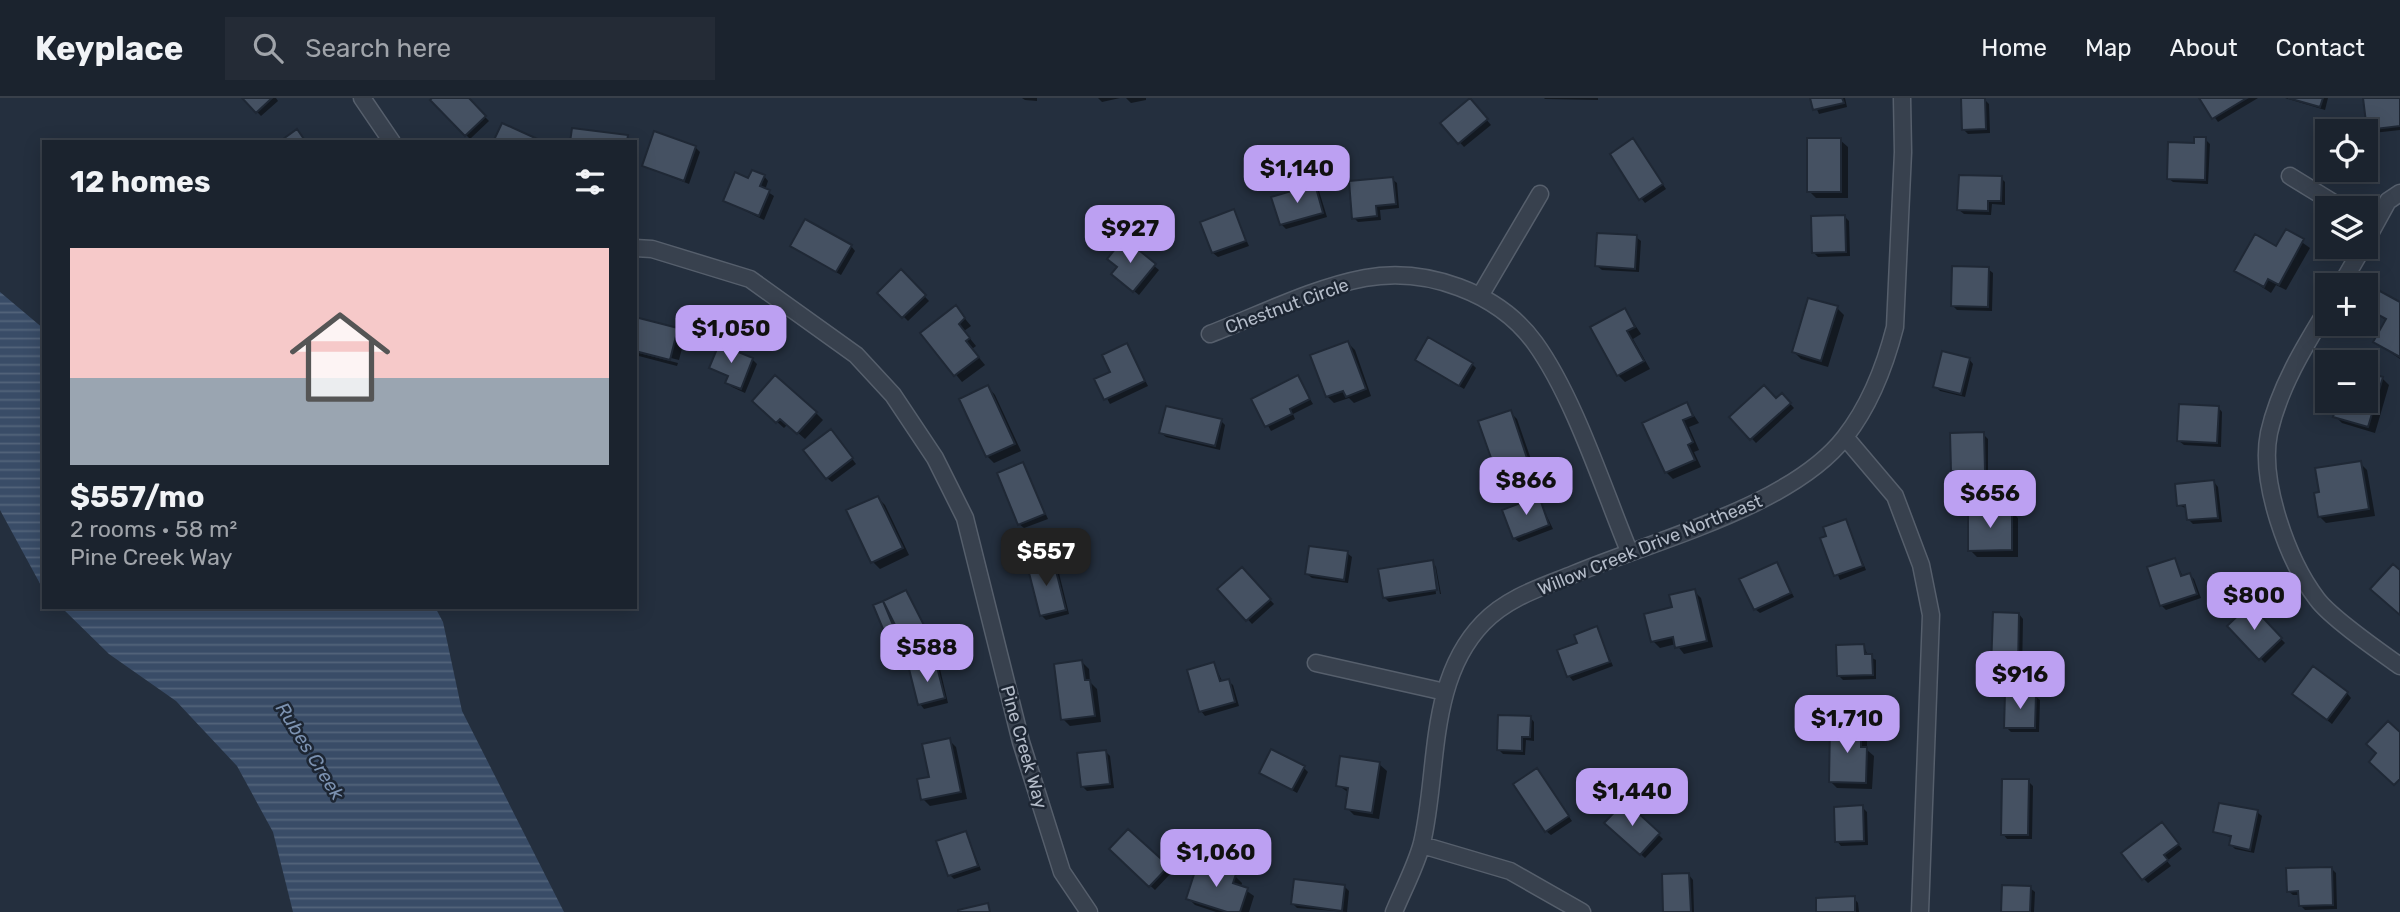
<!DOCTYPE html>
<html lang="en">
<head>
<meta charset="utf-8">
<style>
  :root { --surface:#1b232e; --page:#242b36; --text:#f1f3f6; --muted:#a0a4aa; --line:#39404a; --accent:#bca0f2 }
  body { margin:0; font-family:Rubik,sans-serif; background:var(--page); color:var(--text); height:100vh; display:flex; flex-direction:column; font-size:26px; white-space:nowrap }
  * { box-sizing:border-box; margin:0 }
  p { font-size:23px; color:var(--muted) }
  .icon { flex:none; width:38px; height:38px; fill:none; stroke:currentColor; stroke-width:2; stroke-linecap:round; stroke-linejoin:round }
  .map { position:relative; flex:1; overflow:hidden }
  .panel { position:absolute; left:42px; top:42px; width:595px; height:469px; display:flex; flex-direction:column; background:var(--surface); border-radius:0px; box-shadow:0 4px 18px #0003,0 0 0 2px var(--line) }
  .panel>* { flex:none }
  .buttons { position:absolute; left:2315px; top:21px; display:grid; gap:14px }
  .buttons a { display:grid; place-items:center; width:63px; height:63px; border-radius:0px; background:var(--surface); box-shadow:0 4px 18px #0003,0 0 0 2px var(--line); font-size:35px }
  .price { position:absolute; translate:-50% -60px; padding:0 16px; border-radius:14px; background:var(--accent); color:#111; font-size:23px; line-height:46px; filter:drop-shadow(0 2px 4px #0008) }
  .price::after { content:''; position:absolute; left:50%; top:42px; width:21px; height:16px; margin-left:-10px; background:inherit; clip-path:polygon(0 0,100% 0,50% 100%) }
  .price.on { background:#222; color:#fff }
  ul { padding:0; list-style:none }
  li { display:grid; align-content:center; gap:14px; height:371px; padding:0 28px }
  li+li { border-top:2px solid var(--line) }
  li span { display:grid; place-items:center; height:217px; border-radius:0px; color:#555 }
  li>.icon { margin-inline-start:auto }
  span .icon { width:126px; height:126px; fill:#fffc; stroke-width:1 }
  li b { font-size:30px }
  h2 { display:flex; justify-content:space-between; align-items:center; height:84px; padding:0 28px; font-size:30px }
  header { display:flex; align-items:center; gap:42px; box-sizing:border-box; height:98px; padding:0 35px; background:var(--surface); border-bottom:2px solid var(--line) }
  header strong { font-size:33px }
  nav { display:flex; gap:38px; margin-inline-start:auto; font-size:24px }
  .search { width:490px; height:63px; background:var(--page); display:flex; align-items:center; gap:18px; box-sizing:border-box; padding:0 24px; border-radius:0px; color:var(--muted); font-size:26px }
  .map>svg:first-child { display:block }
  .water { fill:url(#water-rules) }
  .shadow { fill:#0007 }
  .building { fill:#455162; stroke:#1f2835; stroke-width:2 }
  .lines { fill:none; stroke-linecap:round; stroke-linejoin:round }
  .street-casing { stroke:#565f6c; stroke-width:19 }
  .street { stroke:#38414e; stroke-width:16 }
  .labels { text-anchor:middle; dominant-baseline:central; stroke-width:5; stroke-linejoin:round; paint-order:stroke }
  .street-label { font-size:18px; fill:#b4bcc9; stroke:#1d2633 }
  .water-label { font-size:19px; font-style:italic; fill:#7c92b1; stroke:#1d2633 }
</style>
</head>
<body>
<header>
<strong>Keyplace</strong>
<div class="search"><svg class="icon" aria-label="search" viewBox="0 0 24 24"><circle cx="10" cy="10" r="6"/><path d="M15 15l6 6"/></svg>Search here</div>
<nav><a>Home</a><a>Map</a><a>About</a><a>Contact</a></nav>
</header>
<div class="map">
<svg width="2400" height="814" viewBox="0 0 2400 814">
  <defs>
    <pattern id="water-rules" width="6" height="5" patternUnits="userSpaceOnUse" patternTransform="scale(1.75)"><rect width="6" height="5" fill="#394c67"/><path d="M0 2.5h6" fill="none" stroke="#53647b"/></pattern>
  </defs>
  <rect width="100%" height="100%" fill="#242f3e"/>
  <!-- water -->
  <path class="water" d="M0,194L44,231V493L0,412Z
    M61,509H435L443,524L462,613L564,814H293L273,734L237,668L176,603L109,556Z"/>
  <!-- shadow -->
  <path class="shadow" d="M244,0H276L278,3L261,18Z
    M434,0H466L489,23L470,41L432,2Z
    M1022,0H1037V3L1025,2Z
    M1098,0H1120L1102,4Z
    M1126,0H1146V2L1131,5Z
    M1544,0H1598V2L1545,1Z
    M1812,0H1845L1847,9L1819,16Z
    M2201,0H2258L2218,24Z
    M2285,0H2328L2325,12Z
    M2365,0H2400V32L2373,35L2369,31Z
    M1984,1L1989,6L1990,35L1968,36L1963,31Z
    M1474,7L1491,27L1464,49L1442,25Z
    M2205,41L2210,46L2208,86L2173,84L2168,80L2196,47Z
    M1840,42L1848,49V100H1816L1809,93Z
    M1633,43L1666,91L1645,105L1641,100Z
    M695,49L700,54L689,86L644,68Z
    M764,78L768,83L765,92L774,98L764,122L725,103L749,82Z
    M2001,80L2005,84V107L1992,106L1991,117L1964,116L1959,112Z
    M1392,81L1397,85L1399,110L1380,112L1381,122L1358,124L1354,120Z
    M1315,88L1319,93L1327,119L1286,131L1281,126Z
    M1233,113L1249,148L1218,159L1213,155Z
    M1844,118L1849,123L1850,158L1818,159L1814,155Z
    M2286,133L2310,150L2286,192L2276,187L2271,195L2236,172L2277,150Z
    M1636,139L1641,143L1639,174L1602,172L1597,168Z
    M1124,143L1159,172L1139,197L1118,180Z
    M792,148H851L855,153L841,177Z
    M1988,171L1993,175L1992,213L1957,212L1952,207Z
    M901,174L929,203L908,223L880,195Z
    M2400,206V261L2375,244L2387,223L2370,211Z
    M1837,210L1844,217L1828,269L1801,261L1794,254Z
    M1625,212L1641,236L1633,241L1650,271L1625,284L1618,277Z
    M962,217L971,228L964,233L976,248L972,251L985,267L962,284L922,235Z
    M677,232L685,239L679,262L635,251Z
    M1348,245L1355,252L1371,298L1354,305L1349,300L1334,305L1327,298Z
    M1127,247L1148,288L1110,306L1097,282L1112,275Z
    M635,254L678,265L677,268L635,257Z
    M752,261L757,266L745,295L732,289L727,285L730,279L711,269Z
    M1969,261L1973,266L1965,299L1940,293L1935,288Z
    M1417,262L1472,266L1476,270L1464,291Z
    M2366,276L2382,280L2389,287L2375,335L2342,325L2335,318L2339,303H2366Z
    M1297,279L1313,306L1293,316L1295,321L1271,333L1253,301Z
    M988,289L995,297L1021,353L994,365L987,358Z
    M1782,297L1794,310L1756,345L1731,319L1776,302Z
    M1687,307L1699,325L1689,329L1699,352L1694,354L1701,369L1673,381L1666,374Z
    M2218,309L2222,314L2221,349L2184,347L2179,343Z
    M761,310L816,315L823,322L805,341L788,326L784,330Z
    M1510,314L1517,321L1534,370L1504,380L1497,373Z
    M1221,323L1225,327L1220,352L1166,339L1161,335Z
    M1983,336L1988,341V376L1957,377L1952,372Z
    M835,338L856,366L832,384L827,380Z
    M2360,365L2367,372L2375,418L2326,425L2319,418L2321,396Z
    M1023,366L1048,421L1024,430L1019,426Z
    M2214,384L2218,389L2222,424L2193,426L2188,421L2187,411L2179,407Z
    M878,400L885,407L909,457L880,471L873,464Z
    M1538,400L1553,431L1519,444L1514,440Z
    M2011,413L2018,420V459H1977L1970,452Z
    M1845,423L1866,472L1840,482L1823,441Z
    M1347,455L1352,459L1348,485L1312,480L1307,476Z
    M2175,462L2183,479L2190,477L2194,481L2201,500L2166,512L2161,507Z
    M1053,463L1057,467L1069,516L1046,522L1041,517Z
    M1432,464L1436,496L1389,504L1384,499Z
    M1776,466L1794,499L1760,515L1755,511Z
    M1435,467L1436,469L1441,496H1440Z
    M1242,471L1274,506L1252,526L1220,491Z
    M1694,493L1701,500L1713,549L1684,556L1676,546L1660,550L1653,543L1674,511Z
    M905,494L934,546L914,556L902,538L899,539L907,555L899,559L875,508Z
    M2250,509L2285,545L2265,565L2229,528Z
    M2019,516L2023,521L2022,575L1997,574L1993,570Z
    M1596,530L1613,568L1573,583L1569,578L1579,546Z
    M1864,548L1868,558L1876,562V581L1843,582L1839,578Z
    M1082,564L1089,571L1090,584L1097,591L1101,624L1070,628L1063,621Z
    M1214,566L1223,585L1228,583L1233,587L1239,608L1205,618L1201,613Z
    M936,567L940,571L948,605L924,611L920,606Z
    M2347,595L2351,600L2332,626L2298,600Z
    M2035,598L2040,602L2039,634H2011L2006,629Z
    M1530,619L1534,624V643L1526,642L1525,657L1503,656L1499,652Z
    M1860,629L1867,637V652L1874,658L1872,691L1837,690L1830,683Z
    M949,642L956,649L967,701L930,708L923,701Z
    M1106,654L1110,658L1114,690L1087,693L1082,688Z
    M1379,666L1387,673L1379,721L1354,717L1347,710L1349,695L1338,687Z
    M1303,669L1308,674L1297,695L1261,674Z
    M1541,677L1572,723L1551,737L1546,733Z
    M2028,683L2033,688L2032,741H2007L2003,736Z
    M1625,705L1663,741L1645,760L1607,725Z
    M1862,709L1867,714L1868,747L1841,748L1837,743Z
    M2257,714L2262,718L2254,755L2235,751L2231,747L2232,740L2215,733Z
    M2166,731L2182,751L2167,763L2171,768L2148,785L2144,781Z
    M1128,733L1172,774L1155,792L1111,751Z
    M966,735L981,772L954,781L950,777Z
    M2331,770L2336,775L2337,811L2305,812L2301,808L2300,797H2293L2288,793Z
    M1689,777L1693,782L1694,814H1665Z
    M1235,778L1242,785L1241,789L1254,798L1249,814H1216L1195,807L1188,800Z
    M1344,788L1349,793L1347,814L1297,810L1293,806Z
    M2030,790L2035,794L2034,814H2002Z
    M1854,800L1858,805L1859,814H1818Z"/>
  <!-- building -->
  <path class="building" d="M242,0H272L256,15Z
    M432,0H469L486,18L465,38L430,2Z
    M1470,0L1488,21L1458,46L1440,25Z
    M1810,0H1842L1844,5L1813,12Z
    M1961,0H1985L1986,31L1962,32Z
    M2199,0H2247L2212,21Z
    M2288,0H2323L2320,9Z
    M2363,0H2400V28L2367,32Z
    M502,25L544,44H493Z
    M572,30L628,37L627,44H570Z
    M297,31L306,44H279Z
    M654,33L696,48L684,83L642,68Z
    M2194,39H2206L2205,82L2167,81L2168,44L2194,45Z
    M1633,40L1663,86L1639,102L1610,56Z
    M1807,40H1841V94H1807Z
    M752,72L765,77L760,88L770,92L759,118L723,103L735,74L748,80Z
    M1959,77L2002,78L2001,103H1988V113L1957,112Z
    M1393,79L1396,106L1376,108L1377,118L1352,121L1349,83Z
    M1315,86L1323,115L1280,127L1271,99Z
    M1234,111L1246,143L1212,155L1200,124Z
    M1845,117L1846,154L1812,155L1811,118Z
    M805,121L852,147L836,174L790,148Z
    M2286,131L2304,141L2279,187L2268,181L2264,189L2234,173L2255,136L2276,148Z
    M1597,135L1637,137L1635,171L1595,168Z
    M1124,140L1156,166L1133,194L1111,176L1117,169L1107,161Z
    M1952,168L1989,169L1988,209L1951,208Z
    M901,171L926,197L902,220L877,195Z
    M2378,192L2400,204V259L2373,244L2386,221L2368,211Z
    M1808,200L1838,208L1821,263L1792,254Z
    M956,207L965,220L959,226L970,240L966,243L979,259L954,278L920,235Z
    M1625,210L1635,229L1627,233L1644,263L1617,278L1590,229Z
    M635,219L678,230L670,262L635,253Z
    M1428,239L1473,265L1459,288L1415,262Z
    M1348,243L1366,291L1346,299L1343,293L1326,299L1310,257Z
    M1127,245L1145,283L1104,302L1094,281L1110,274L1102,257Z
    M719,246L753,260L741,291L725,285L728,278L709,270Z
    M1942,253L1970,260L1961,296L1933,289Z
    M2366,274L2383,279L2368,329L2333,319L2338,303H2366Z
    M775,277L817,314L797,336L780,321L776,325L752,303Z
    M1298,277L1310,301L1290,311L1292,316L1265,329L1251,301Z
    M988,287L1015,346L986,359L959,301Z
    M1764,287L1776,300L1782,295L1791,305L1750,342L1729,319Z
    M1687,304L1693,318L1683,322L1693,344L1688,347L1695,362L1665,375L1642,325Z
    M2179,306L2219,308L2217,345L2177,343Z
    M1166,308L1222,321L1215,348L1159,335Z
    M1511,312L1528,363L1496,374L1478,323Z
    M831,331L853,360L826,381L803,352Z
    M1984,334L1985,373H1951L1950,335Z
    M2361,363L2369,411L2318,419L2314,395L2319,394L2315,370Z
    M1023,364L1045,416L1018,427L997,375Z
    M2214,382L2218,420L2187,422L2185,407L2177,408L2175,386Z
    M878,398L903,450L871,465L846,412Z
    M1539,398L1549,427L1513,441L1502,412Z
    M1968,411H2012V452L1968,453Z
    M1846,421L1863,468L1834,478L1820,440L1826,438L1823,429Z
    M1309,448L1348,453L1344,482L1305,476Z
    M2175,460L2181,478L2190,475L2197,496L2160,508L2147,469Z
    M1053,461L1066,512L1040,518L1027,467Z
    M1433,462L1437,492L1383,500L1378,471Z
    M1777,464L1791,495L1754,512L1739,481Z
    M2393,466L2400,472V517L2370,491Z
    M1242,469L1271,501L1246,523L1217,491Z
    M1695,491L1707,543L1675,550L1673,539L1651,544L1644,516L1672,509L1669,497Z
    M906,492L931,541L908,553L883,503Z
    M883,503L903,551L893,555L873,507Z
    M2250,506L2282,540L2259,562L2227,528Z
    M1993,514L2019,515L2018,571L1991,570Z
    M1597,528L1610,564L1567,579L1557,552L1577,545L1574,537Z
    M1864,546L1865,556H1872L1873,577L1837,578L1836,547Z
    M1082,562L1085,582H1090L1095,618L1061,622L1054,566Z
    M1214,564L1220,583L1229,581L1235,604L1199,614L1187,572Z
    M936,565L945,600L918,607L909,571Z
    M2313,568L2348,594L2327,622L2292,596Z
    M2005,595L2036,596L2035,630H2004Z
    M1498,617L1531,618L1530,639H1522V653L1497,652Z
    M2388,623L2400,634V681L2394,687L2369,664L2376,655L2366,646Z
    M1830,627L1861,628V649H1867L1866,685L1829,684Z
    M950,640L961,694L921,702L917,681L929,679L922,646Z
    M1271,651L1305,668L1292,692L1259,675Z
    M1106,652L1110,686L1081,689L1077,655Z
    M1340,658L1380,664L1372,715L1345,711L1348,690L1336,688Z
    M1537,670L1569,718L1545,734L1513,686Z
    M2002,681H2029L2028,737H2001Z
    M1625,703L1660,735L1640,757L1604,725Z
    M2219,705L2258,712L2250,752L2229,747L2231,738L2213,734Z
    M1863,707L1864,743L1835,744L1834,709Z
    M2162,724L2179,746L2164,757L2168,762L2142,782L2121,755Z
    M1128,731L1169,768L1149,789L1109,751Z
    M966,733L978,768L948,778L936,743Z
    M1198,764L1236,776L1233,785L1248,790L1240,814H1227L1186,801Z
    M2332,769L2333,807L2299,808L2298,793L2287,794L2286,770Z
    M1689,775L1691,814H1663L1662,776Z
    M1294,781L1345,787L1342,813L1291,806Z
    M2002,787L2031,788L2030,814H2001Z
    M1855,798V814H1816V800Z
    M988,805L990,814H958V812Z"/>
  <g class="lines">
    <defs>
      <path id="street" d="M362,0L392,44
        M2290,78L2342,110
        M2366,143L2388,103L2400,95
        M635,150L652,151L750,181L856,257L893,297L935,360L965,420L1021,644L1062,774L1089,814
        M2341,187L2363,149
        M1480,198L1540,96
        M2328,210C2304,249 2279,290 2269,335C2259,384 2288,463 2317,501C2331,520 2379,553 2400,568
        M1210,236C1260,217 1312,190 1365,180C1426,169 1498,194 1535,245C1574,299 1603,390 1629,453
        M1845,339L1895,398L1921,467L1931,517L1920,814
        M1316,565L1445,594
        M1422,747L1510,773L1582,814
        M1394,814C1403,792 1416,768 1422,745C1439,673 1427,583 1483,525C1508,499 1542,489 1574,476C1655,442 1792,408 1845,339C1870,307 1885,268 1895,229L1903,54L1902,0"/>
    </defs>
    <!-- street casing -->
    <use href="#street" class="street-casing"/>
    <!-- street -->
    <use href="#street" class="street"/>
  </g>
  <g class="labels">
    <!-- street labels -->
    <g class="street-label">
      <text transform="translate(1287 208) rotate(-20)">Chestnut Circle</text>
      <text transform="translate(1650 447) rotate(-22)">Willow Creek Drive Northeast</text>
      <text transform="translate(1024 649) rotate(74)">Pine Creek Way</text>
    </g>
    <!-- water labels -->
    <g class="water-label">
      <text transform="translate(310 653) rotate(58)">Rubes Creek</text>
    </g>
  </g>
</svg>
<div class="buttons">
<a><svg class="icon" aria-label="locate" viewBox="0 0 24 24"><circle cx="12" cy="12" r="6"/><path d="M12 2v4M12 18v4M2 12h4M18 12h4"/></svg></a>
<a><svg class="icon" aria-label="layers" viewBox="0 0 24 24"><path d="M12 4l9 5-9 5-9-5zM3 14l9 5 9-5"/></svg></a>
<a>+</a>
<a>−</a>
</div>
<b class="price" style="left:1297px;top:107px">$1,140</b>
<b class="price" style="left:1130px;top:167px">$927</b>
<b class="price" style="left:731px;top:267px">$1,050</b>
<b class="price" style="left:1526px;top:419px">$866</b>
<b class="price" style="left:1990px;top:432px">$656</b>
<b class="price on" style="left:1046px;top:490px">$557</b>
<b class="price" style="left:2254px;top:534px">$800</b>
<b class="price" style="left:927px;top:586px">$588</b>
<b class="price" style="left:2020px;top:613px">$916</b>
<b class="price" style="left:1847px;top:657px">$1,710</b>
<b class="price" style="left:1632px;top:730px">$1,440</b>
<b class="price" style="left:1216px;top:791px">$1,060</b>
<section class="panel">
<h2>12 homes<svg class="icon" aria-label="filters" viewBox="0 0 24 24"><path d="M4 7h16M4 17h16"/><circle cx="9" cy="7" r="2"/><circle cx="15" cy="17" r="2"/></svg></h2>
<ul>
<li><span style="background:linear-gradient(#f6c9c9 60%,#9aa5b1 0)"><svg class="icon" aria-label="home" viewBox="0 0 24 24"><path d="M3 11l9-7 9 7M6 9v11h12V9"/></svg></span><div><b>$557/mo</b><p>2 rooms · 58 m²</p><p>Pine Creek Way</p></div></li>
</ul>
</section>
</div>
</body>
</html>
